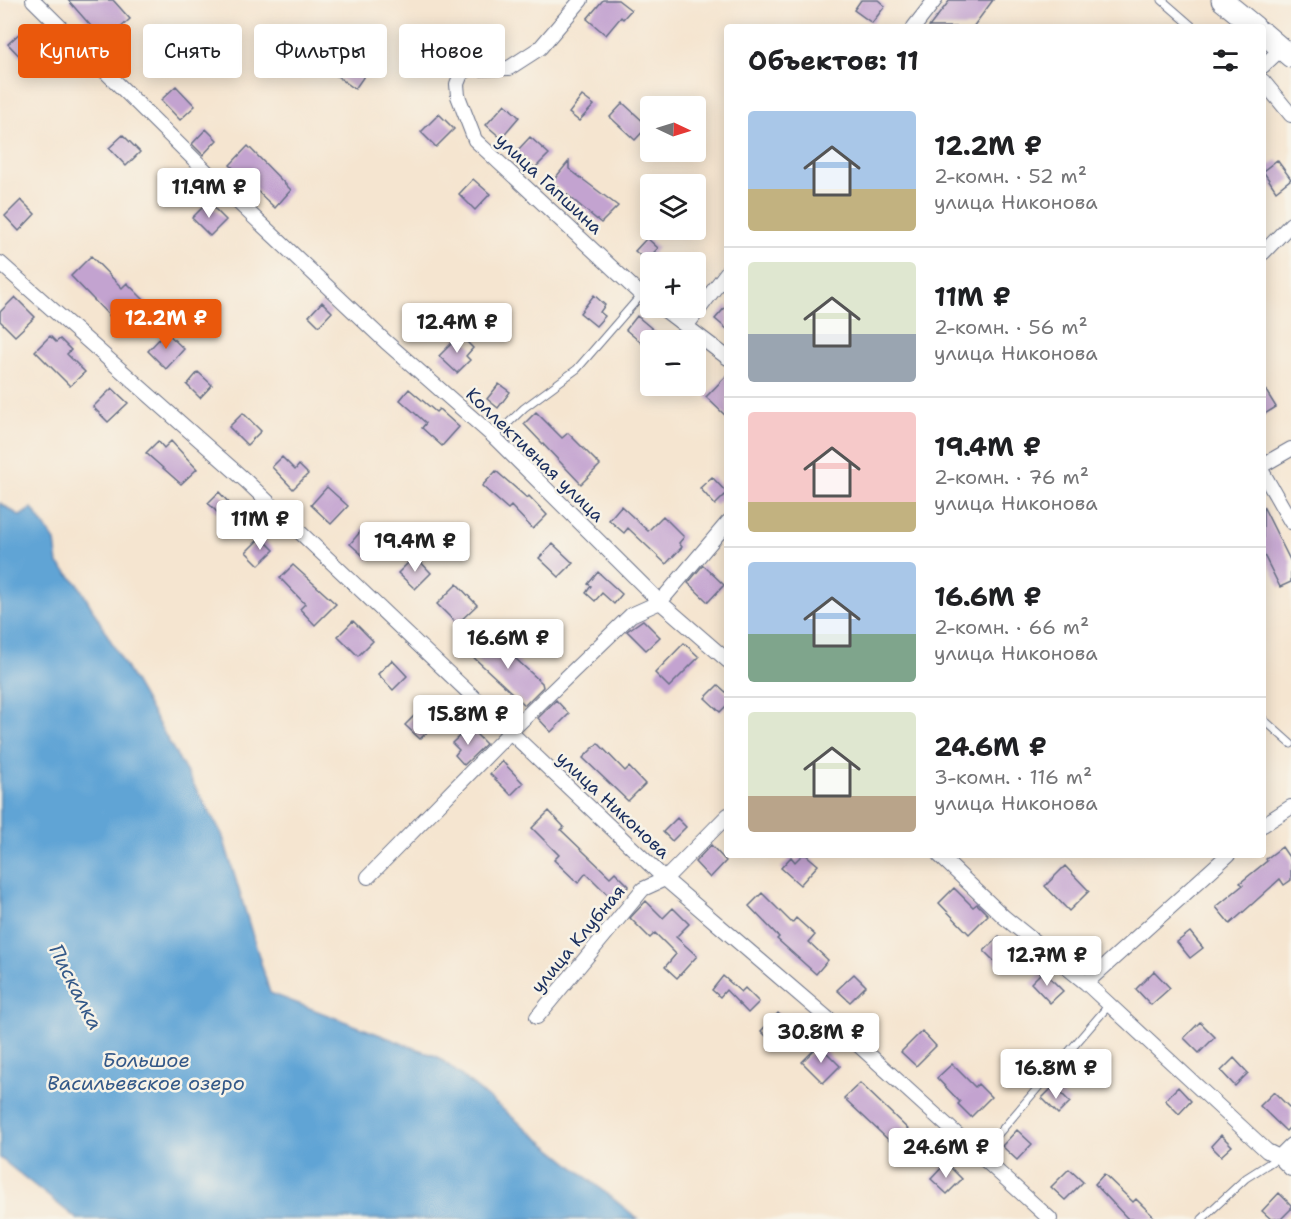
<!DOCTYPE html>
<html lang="ru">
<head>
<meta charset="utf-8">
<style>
  :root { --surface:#fff; --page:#f2f2f2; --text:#202124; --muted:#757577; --line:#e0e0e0; --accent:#ea580c }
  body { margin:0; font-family:"Shantell Sans",sans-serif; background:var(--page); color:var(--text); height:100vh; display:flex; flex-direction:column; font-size:22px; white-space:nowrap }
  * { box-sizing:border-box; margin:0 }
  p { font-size:20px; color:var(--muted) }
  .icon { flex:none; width:33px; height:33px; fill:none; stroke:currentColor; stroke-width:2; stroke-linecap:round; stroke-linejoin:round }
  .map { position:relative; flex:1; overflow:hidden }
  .details { position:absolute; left:724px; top:24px; width:542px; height:834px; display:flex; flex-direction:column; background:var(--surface); border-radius:6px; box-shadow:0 3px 15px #0003 }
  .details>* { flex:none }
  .banner { position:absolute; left:18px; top:24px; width:570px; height:54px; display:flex; gap:12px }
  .needle { width:39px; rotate:94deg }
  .controls { position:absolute; left:640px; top:96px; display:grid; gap:12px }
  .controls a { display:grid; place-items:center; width:66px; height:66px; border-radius:6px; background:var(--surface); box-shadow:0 3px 15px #0003; font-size:30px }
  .price { position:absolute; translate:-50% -51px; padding:0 14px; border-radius:6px; background:#fff; color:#222; font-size:20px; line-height:39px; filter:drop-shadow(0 2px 3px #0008) }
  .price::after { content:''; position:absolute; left:50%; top:36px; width:18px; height:14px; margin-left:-9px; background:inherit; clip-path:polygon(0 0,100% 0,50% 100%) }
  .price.on { background:var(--accent); color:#fff }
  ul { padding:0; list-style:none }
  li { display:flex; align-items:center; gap:18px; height:150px; padding:0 24px }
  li+li { border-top:2px solid var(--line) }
  li span { display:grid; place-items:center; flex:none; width:168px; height:120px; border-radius:6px; color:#555 }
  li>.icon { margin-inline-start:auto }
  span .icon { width:72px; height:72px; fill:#fffc; stroke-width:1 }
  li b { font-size:26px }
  h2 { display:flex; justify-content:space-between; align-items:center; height:72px; padding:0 24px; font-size:26px }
  .chip { padding:0 21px; border-radius:6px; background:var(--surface); box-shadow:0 3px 15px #0003; font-size:21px; line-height:54px }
  .chip.on { background:var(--accent); color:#fff }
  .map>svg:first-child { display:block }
  .water { fill:#60a4d5; stroke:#3e6a9a; stroke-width:1.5 }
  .building { fill:#c3a3d0 }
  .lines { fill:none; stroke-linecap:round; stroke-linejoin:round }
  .lane-casing { stroke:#676f86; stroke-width:9 }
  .street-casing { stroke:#676f86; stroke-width:16 }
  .primary-casing { stroke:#676f86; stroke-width:23 }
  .lane { stroke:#fff; stroke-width:7 }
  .street { stroke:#fff; stroke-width:14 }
  .primary { stroke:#fff; stroke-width:21 }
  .labels { text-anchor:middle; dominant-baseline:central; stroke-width:5; stroke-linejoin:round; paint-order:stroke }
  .street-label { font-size:18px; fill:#1b2f5e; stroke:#f7f3e8 }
  .water-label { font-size:20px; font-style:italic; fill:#335888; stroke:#f7f3e8 }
</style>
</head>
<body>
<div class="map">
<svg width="1291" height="1219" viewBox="0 0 1291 1219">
  <rect width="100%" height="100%" fill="#f7f3e8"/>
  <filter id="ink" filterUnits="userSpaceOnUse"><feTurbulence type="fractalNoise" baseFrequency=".0167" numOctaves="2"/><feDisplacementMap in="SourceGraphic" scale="12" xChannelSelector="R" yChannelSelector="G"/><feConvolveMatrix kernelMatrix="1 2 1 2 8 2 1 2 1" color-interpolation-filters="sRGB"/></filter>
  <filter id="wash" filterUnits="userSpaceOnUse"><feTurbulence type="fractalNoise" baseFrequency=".008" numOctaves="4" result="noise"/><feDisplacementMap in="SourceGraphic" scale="24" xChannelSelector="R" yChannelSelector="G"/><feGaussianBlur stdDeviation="1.35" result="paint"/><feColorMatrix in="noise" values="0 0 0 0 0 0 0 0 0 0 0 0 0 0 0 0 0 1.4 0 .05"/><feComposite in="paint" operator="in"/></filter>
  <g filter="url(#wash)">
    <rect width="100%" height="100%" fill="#f5e5d0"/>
    <!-- water -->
    <path class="water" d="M0,503L20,516L32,508L55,541L58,564L78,584L222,834L270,993L438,1057L638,1219H77L0,1158Z"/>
    <g id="blocks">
      <!-- building -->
      <path class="building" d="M68,0H113L130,19L105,42Z
        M603,0H618L631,10L623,19L621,17L606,35L587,19Z
        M861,0H878L885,6L872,23L854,10Z
        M950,0H993L973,27H929Z
        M24,29L45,50L29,66L8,44Z
        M359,44L378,56L355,89L337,76Z
        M176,86L195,106L180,120L161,100Z
        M582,96L594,105L579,121L569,113Z
        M623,103L648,126L635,140L610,117Z
        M505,104L519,117L501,138L486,125Z
        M439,114L454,129L436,147L421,132Z
        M206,129L217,140L203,155L192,144Z
        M123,135L140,152L126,166L109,148Z
        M530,137L549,154L535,168L517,151Z
        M248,146L291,190L275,208L230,165Z
        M1277,160L1291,179L1276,191L1263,171Z
        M569,161V169L618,206L601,223L552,182Z
        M473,179L490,194L475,210L459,194Z
        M21,200L35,214L19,231L5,216Z
        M208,202L226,220L210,236L192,218Z
        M647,238L658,248L646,261L635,251Z
        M91,256L122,288L127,283L147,303L135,315L132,312L118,325L71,276Z
        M594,295L605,305L600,312L605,316L596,326L580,313Z
        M15,297L35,317L15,336L0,321V312Z
        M322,302L332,312L319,326L309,316Z
        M728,304V330L715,319Z
        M637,316L656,332L645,346L626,330Z
        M166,332L184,349L166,369L148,351Z
        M460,335L473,348L466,356L470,360L457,373L439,356Z
        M50,336L56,342L60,339L71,350L67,354L85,372L70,386L35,351Z
        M198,372L212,385L200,398L187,385Z
        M728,374V418L706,397Z
        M499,384L510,392L498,408L487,399Z
        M1263,386L1276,407L1263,415Z
        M112,388L128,403L108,422L93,407Z
        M409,389L436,412L439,409L459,427L442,446L422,428L426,423L400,400Z
        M536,412L562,438L568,433L600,465L581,484L524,424Z
        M243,413L261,431L247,445L229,427Z
        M158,441L164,448L171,441L197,469L181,484L146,453Z
        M282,457L295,470L299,465L308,474L293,489L272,467Z
        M496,471L527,498L529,496L547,515L533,529L511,506L508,509L482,486Z
        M712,477L727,493L715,505L700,488Z
        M327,487L348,506L331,524L311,505Z
        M219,492L232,506L221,516L208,503Z
        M621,506L648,531L663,516L684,537L679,543L682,547L666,564L628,528L624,533L609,520Z
        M1263,506L1291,562V582L1280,587L1263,553Z
        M365,526L383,543L368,560L350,544Z
        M261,537L274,550L259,565L246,552Z
        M553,544L573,563L559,577L539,558Z
        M415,556L431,573L415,589L398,573Z
        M293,565L336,604L315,625L300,609L305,604L280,578Z
        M703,565L724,585L708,602L688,583Z
        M598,572L622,594L614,604L602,593L595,601L586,593L591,586L588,584Z
        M457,584L477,605L457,624L437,604Z
        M643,620L660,637L646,650L627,631Z
        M353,621L373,641L358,656L338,636Z
        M490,635L542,683L543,687L525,705L471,655Z
        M684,643L699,657L669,687L655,673Z
        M392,660L407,676L393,690L378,674Z
        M718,685L728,694V704L720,712L705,698Z
        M432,698L447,713L420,739L405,725Z
        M556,700L569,714L551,732L538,718Z
        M469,727L486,744L464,765L455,755L459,750L452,743Z
        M598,743L625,771L629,767L645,784L628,801L583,758Z
        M502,761L523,783L511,795L490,774Z
        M549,811L564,827L561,830L610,877L615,872L629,886L614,901L586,873L578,883L554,860L559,855L532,828Z
        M677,818L686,827L672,841L663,832Z
        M711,845L726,861L710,878L695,862Z
        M1282,847L1291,860V880L1284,885L1280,879L1230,924L1216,907L1243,885L1240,883L1267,861L1266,859Z
        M802,855H806L818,865L800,885L781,868L791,857L795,862Z
        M1065,866L1089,891L1069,911L1045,886Z
        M954,888L973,907L977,904L988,915L969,934L939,903Z
        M762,893L792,923L796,918L815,935L809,942L828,960L816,974L777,939L779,937L749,906Z
        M646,901L663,918L673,908L689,924L676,937L697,956L677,978L665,967L676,954L655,933L650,938L630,918Z
        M1190,932L1203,948L1190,958L1177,942Z
        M999,936L1016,953L1001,968L984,951Z
        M1043,971L1063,991L1050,1003L1031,983Z
        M1154,971L1170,988L1151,1005L1136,989Z
        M854,974L866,986L850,1002L837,990Z
        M723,976L741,992L745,988L759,1002L748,1013L726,990L720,997L712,990Z
        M778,1013L795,1030L777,1047L761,1031Z
        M1200,1022L1215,1037L1199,1053L1184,1038Z
        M922,1031L936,1046L916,1066L901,1052Z
        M819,1045L840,1066L823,1083L802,1062Z
        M1086,1053L1102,1071L1089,1083L1073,1064Z
        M1234,1058L1248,1073L1235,1086L1221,1071Z
        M952,1064L975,1087L978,1084L991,1097L971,1117L958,1104L960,1102L937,1078Z
        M860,1083L912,1133L897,1148L844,1098Z
        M1054,1086L1070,1102L1058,1114L1042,1098Z
        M1178,1087L1191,1101L1179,1114L1165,1100Z
        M1274,1092L1291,1109V1126L1286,1131L1260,1106Z
        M1017,1130L1032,1144L1017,1160L1002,1146Z
        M1221,1135L1232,1146L1221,1156L1211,1146Z
        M946,1163L962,1179L947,1194L931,1179Z
        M1069,1169L1083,1182L1065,1200L1051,1187Z
        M1104,1174L1133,1202L1136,1199L1156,1219H1128L1095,1184Z
        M1279,1193L1291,1205V1209L1281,1219H1271L1262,1211Z"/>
    </g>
  </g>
  <g filter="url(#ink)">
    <use href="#blocks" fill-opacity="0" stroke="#676f86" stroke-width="1.5"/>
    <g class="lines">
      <defs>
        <path id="lane" d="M1162,0L1193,27
          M494,437L524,408L577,369L642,294
          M1263,719L1291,744
          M981,1154L1109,1005
          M1202,1219L1246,1178L1279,1157"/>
        <path id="street" d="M33,0L222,187L386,342L494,437L660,602L728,661
          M581,0L540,48L509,68L469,69L461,74L457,84L458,96L475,140L637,291L651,300
          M914,27L935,0
          M1263,66L1281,49
          M1263,81L1291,115
          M1263,253L1291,224
          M0,263L246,481L665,879L854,1041L1050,1219
          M662,308L728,358
          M687,325L728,271
          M1263,465L1291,449
          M1263,473L1291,522
          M1263,825L1291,807
          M939,855L1004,917L1086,983L1267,1151L1279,1157L1291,1169
          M368,877L509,733L631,615L660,602L728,522
          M1086,983L1228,855
          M537,1017L643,889L665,879L728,815
          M1279,1157L1291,1145"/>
        <path id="primary" d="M1222,0L1255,27
          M1263,33L1291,57"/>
      </defs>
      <!-- lane casing -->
      <use href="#lane" class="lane-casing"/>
      <!-- street casing -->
      <use href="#street" class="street-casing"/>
      <!-- primary casing -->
      <use href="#primary" class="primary-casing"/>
      <!-- lane -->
      <use href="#lane" class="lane"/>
      <!-- street -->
      <use href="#street" class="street"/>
      <!-- primary -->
      <use href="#primary" class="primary"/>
    </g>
  </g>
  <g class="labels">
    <!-- street labels -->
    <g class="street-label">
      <text transform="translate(549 184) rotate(43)">улица Гапшина</text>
      <text transform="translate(535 455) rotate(44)">Коллективная улица</text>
      <text transform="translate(613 805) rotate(43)">улица Никонова</text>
      <text transform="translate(578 939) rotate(-50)">улица Клубная</text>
    </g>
    <!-- water labels -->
    <g class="water-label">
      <text transform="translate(76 987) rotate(63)">Пискалка</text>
      <text x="146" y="1060">Большое<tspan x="146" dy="23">Васильевское озеро</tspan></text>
    </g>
  </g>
</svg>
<div class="controls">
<a><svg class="needle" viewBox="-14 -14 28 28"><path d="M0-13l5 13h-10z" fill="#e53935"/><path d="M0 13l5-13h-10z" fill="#757577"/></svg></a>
<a><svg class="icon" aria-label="layers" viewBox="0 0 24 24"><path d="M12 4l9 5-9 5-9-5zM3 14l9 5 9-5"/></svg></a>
<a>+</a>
<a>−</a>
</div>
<b class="price" style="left:209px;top:219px">11.9M ₽</b>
<b class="price on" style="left:166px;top:350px">12.2M ₽</b>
<b class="price" style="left:457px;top:354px">12.4M ₽</b>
<b class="price" style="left:260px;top:551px">11M ₽</b>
<b class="price" style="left:415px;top:573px">19.4M ₽</b>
<b class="price" style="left:508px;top:670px">16.6M ₽</b>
<b class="price" style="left:468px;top:746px">15.8M ₽</b>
<b class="price" style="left:1047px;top:987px">12.7M ₽</b>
<b class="price" style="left:821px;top:1064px">30.8M ₽</b>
<b class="price" style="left:1056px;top:1100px">16.8M ₽</b>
<b class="price" style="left:946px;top:1179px">24.6M ₽</b>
<div class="banner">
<a class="chip on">Купить</a>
<a class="chip">Снять</a>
<a class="chip">Фильтры</a>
<a class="chip">Новое</a>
</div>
<section class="details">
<h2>Объектов: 11<svg class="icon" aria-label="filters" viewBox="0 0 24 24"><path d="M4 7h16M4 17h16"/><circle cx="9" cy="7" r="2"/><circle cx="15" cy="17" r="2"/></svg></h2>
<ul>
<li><span style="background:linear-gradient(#a9c7e8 65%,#c2b280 0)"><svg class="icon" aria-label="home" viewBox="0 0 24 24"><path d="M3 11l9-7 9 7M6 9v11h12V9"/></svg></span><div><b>12.2M ₽</b><p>2-комн. · 52 m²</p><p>улица Никонова</p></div></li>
<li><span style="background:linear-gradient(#dfe7d0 60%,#9aa5b1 0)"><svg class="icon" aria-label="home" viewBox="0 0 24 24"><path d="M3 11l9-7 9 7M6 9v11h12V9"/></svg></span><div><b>11M ₽</b><p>2-комн. · 56 m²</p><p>улица Никонова</p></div></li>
<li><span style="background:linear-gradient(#f6c9c9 75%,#c2b280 0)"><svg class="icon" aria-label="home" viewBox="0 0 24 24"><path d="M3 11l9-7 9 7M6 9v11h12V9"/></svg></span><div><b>19.4M ₽</b><p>2-комн. · 76 m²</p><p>улица Никонова</p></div></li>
<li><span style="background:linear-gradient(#a9c7e8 60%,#7fa58c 0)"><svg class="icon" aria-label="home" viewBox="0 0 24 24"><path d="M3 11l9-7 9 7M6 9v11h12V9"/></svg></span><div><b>16.6M ₽</b><p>2-комн. · 66 m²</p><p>улица Никонова</p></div></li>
<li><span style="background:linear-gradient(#dfe7d0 70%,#b9a48a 0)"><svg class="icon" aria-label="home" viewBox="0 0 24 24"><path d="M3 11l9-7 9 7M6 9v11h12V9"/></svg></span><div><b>24.6M ₽</b><p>3-комн. · 116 m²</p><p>улица Никонова</p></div></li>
</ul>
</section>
</div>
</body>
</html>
